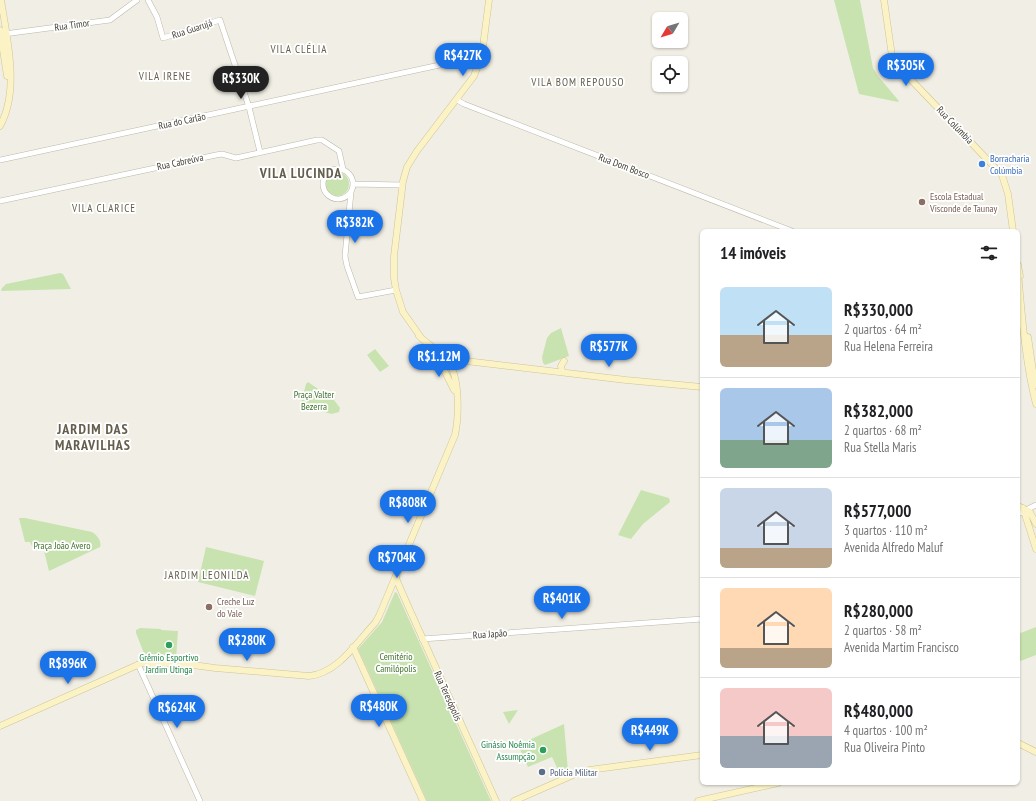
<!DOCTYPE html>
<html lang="pt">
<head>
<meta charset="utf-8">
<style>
  :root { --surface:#fff; --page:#f2f2f2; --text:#202124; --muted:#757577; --line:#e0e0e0; --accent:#1a73e8 }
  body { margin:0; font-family:"PT Sans Narrow",sans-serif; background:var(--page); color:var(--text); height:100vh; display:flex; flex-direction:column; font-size:15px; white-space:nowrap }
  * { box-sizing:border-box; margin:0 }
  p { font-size:13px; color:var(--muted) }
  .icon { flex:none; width:22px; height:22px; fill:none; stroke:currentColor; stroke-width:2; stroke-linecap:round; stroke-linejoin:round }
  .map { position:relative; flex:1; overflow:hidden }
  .sheet { position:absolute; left:700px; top:229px; width:320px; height:556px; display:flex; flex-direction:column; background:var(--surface); border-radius:6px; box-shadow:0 1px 3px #0004 }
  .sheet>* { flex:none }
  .needle { width:26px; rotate:232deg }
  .tools { position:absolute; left:652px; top:12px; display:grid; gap:8px }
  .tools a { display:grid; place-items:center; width:36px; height:36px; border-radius:6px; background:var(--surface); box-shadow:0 1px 3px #0004; font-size:20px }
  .price { position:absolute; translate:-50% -34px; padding:0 9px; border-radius:14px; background:var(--accent); color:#fff; font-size:13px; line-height:26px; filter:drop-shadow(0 1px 2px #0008) }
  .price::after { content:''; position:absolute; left:50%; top:24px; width:12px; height:9px; margin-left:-6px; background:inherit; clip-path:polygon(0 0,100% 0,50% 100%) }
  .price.selected { background:#222; color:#fff }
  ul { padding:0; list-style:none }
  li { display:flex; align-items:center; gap:12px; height:100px; padding:0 20px }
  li+li { border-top:1px solid var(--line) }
  li span { display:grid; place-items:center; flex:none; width:112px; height:80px; border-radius:6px; color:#555 }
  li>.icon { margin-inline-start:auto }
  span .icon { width:48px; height:48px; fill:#fffc; stroke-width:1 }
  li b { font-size:17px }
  h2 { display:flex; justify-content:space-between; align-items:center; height:48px; padding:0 20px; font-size:17px }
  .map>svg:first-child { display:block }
  .green { fill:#c8e3b0 }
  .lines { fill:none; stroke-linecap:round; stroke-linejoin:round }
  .tertiary-casing { stroke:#bcb7a9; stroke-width:6 }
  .secondary-casing { stroke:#cec497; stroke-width:7 }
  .tertiary { stroke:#fff; stroke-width:5 }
  .secondary { stroke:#fbf2c6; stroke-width:6 }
  .shop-dot { fill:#3f7fe0; stroke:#fff; stroke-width:1.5 }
  .education-dot { fill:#8d6e63; stroke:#fff; stroke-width:1.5 }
  .leisure-dot { fill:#2e9e5b; stroke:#fff; stroke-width:1.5 }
  .service-dot { fill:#5c6f8a; stroke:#fff; stroke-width:1.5 }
  .labels { text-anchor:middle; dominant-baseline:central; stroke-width:3.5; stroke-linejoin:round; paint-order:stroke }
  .street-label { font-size:10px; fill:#433f35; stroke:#fff }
  .shop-label { font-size:10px; fill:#366cbe; stroke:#fff; text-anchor:start }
  .education-label { font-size:10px; fill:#785e54; stroke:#fff; text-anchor:start }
  .park-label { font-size:10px; fill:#41712d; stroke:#fff }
  .leisure-label { font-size:10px; fill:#27864d; stroke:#fff }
  .service-label { font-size:10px; fill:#4e5e75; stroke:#fff; text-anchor:start }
  .neighbourhood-label { font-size:11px; letter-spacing:1px; fill:#655e4d; stroke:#fff }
  .district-label { font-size:14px; font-weight:bold; letter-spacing:1px; fill:#655e4d; stroke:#fff }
</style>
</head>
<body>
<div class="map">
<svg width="1036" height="801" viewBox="0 0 1036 801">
  <rect width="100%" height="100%" fill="#f1efe5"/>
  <!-- green -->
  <path class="green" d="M834,0H860L873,68L878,76L899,101L898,102L859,94Z
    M325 184a12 12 0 1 1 24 0a12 12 0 1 1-24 0Z
    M60,273L63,274L71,289L1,291L2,288L6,284Z
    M561,328L569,356L545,365L543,363L542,357L547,338L551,333Z
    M375,349L389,366L380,372L367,355Z
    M308,382L334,400L340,408L339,412L332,414L303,407L301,404L306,384Z
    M641,490L669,498L670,502L643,524L631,539L618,535Z
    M19,518H25L92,532C97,535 102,541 100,547L49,571L43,547L33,548L30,542H25Z
    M206,547L264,561L255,596L198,582Z
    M395,592L397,593L491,801H427L358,649L382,622Z
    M1036,627V655L1018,662V634Z
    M140,628L161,629V630L178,631L176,659L147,661L136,633V630Z
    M518,710L509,724L503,712Z
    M564,724L568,771L560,774L552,757L528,767L518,745Z"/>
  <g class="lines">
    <defs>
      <path id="tertiary" d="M148,0L157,17L163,38L220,20L249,107L260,152
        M4,34L110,20L137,0
        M457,100L464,104L792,231
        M0,160L472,58L480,60
        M323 184a15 15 0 1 1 30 0a15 15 0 1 1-30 0Z
        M353,184L402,185
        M351,192L345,256L347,266L358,297L396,290
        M0,201L216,155L222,154L236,158L317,140H322L339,151L343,169
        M1018,514L1036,505
        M422,639L702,619
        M138,664L200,801"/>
      <path id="secondary" d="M884,0L892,56L895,63L1002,175L1008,194L1013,231
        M0,30L7,76
        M0,126C20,90 7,39 1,0
        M1018,265L1020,276
        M1018,272C1022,316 1025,361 1036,404
        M1028,337L1035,385
        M422,339L403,312L396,290L394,278V256L403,181L407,167L417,151L474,76L482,54L489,0
        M427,347L445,372L454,390
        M445,362L449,359L626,380L702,387
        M562,371L561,366L564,361
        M1018,506L1030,512L1036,524
        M1023,508L1036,549
        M396,577L397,581L408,606L496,801
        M353,647L423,801
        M0,726L142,663H178L215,668L309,676C338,673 356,643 375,623L379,616L455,435C459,416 460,377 448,361C441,353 428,344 419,336
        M1018,743L1036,752
        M514,801L573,775L589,770L702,755
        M698,801L778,783"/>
    </defs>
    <!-- tertiary casing -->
    <use href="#tertiary" class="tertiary-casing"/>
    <!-- secondary casing -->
    <use href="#secondary" class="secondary-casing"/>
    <!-- tertiary -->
    <use href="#tertiary" class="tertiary"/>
    <!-- secondary -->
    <use href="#secondary" class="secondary"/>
  </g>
  <!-- markers -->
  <circle class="shop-dot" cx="982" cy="164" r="4"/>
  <g class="education-dot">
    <circle cx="922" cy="202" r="4"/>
    <circle cx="209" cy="607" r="4"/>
  </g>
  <g class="leisure-dot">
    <circle cx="169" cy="645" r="4"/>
    <circle cx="543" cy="750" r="4"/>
  </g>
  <circle class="service-dot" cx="542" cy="772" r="4"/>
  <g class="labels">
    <!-- street labels -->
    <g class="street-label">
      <text transform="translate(72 25) rotate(-8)">Rua Timor</text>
      <text transform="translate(192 29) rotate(-18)">Rua Guarujá</text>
      <text transform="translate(182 121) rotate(-12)">Rua do Carlão</text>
      <text transform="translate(955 125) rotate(46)">Rua Colúmbia</text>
      <text transform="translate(180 162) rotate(-12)">Rua Cabreúva</text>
      <text transform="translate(624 166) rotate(21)">Rua Dom Bosco</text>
      <text transform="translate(490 634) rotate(-4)">Rua Japão</text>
      <text transform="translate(448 696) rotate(66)">Rua Teresópolis</text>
    </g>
    <!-- shop labels -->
    <g class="shop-label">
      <text x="990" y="158">Borracharia<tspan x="990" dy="12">Colúmbia</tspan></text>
    </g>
    <!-- education labels -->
    <g class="education-label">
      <text x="930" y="196">Escola Estadual<tspan x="930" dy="12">Visconde de Taunay</tspan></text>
      <text x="217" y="601">Creche Luz<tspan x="217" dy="12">do Vale</tspan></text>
    </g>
    <!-- park labels -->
    <g class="park-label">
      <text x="314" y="394">Praça Valter<tspan x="314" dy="12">Bezerra</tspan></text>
      <text x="62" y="545">Praça João Avero</text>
      <text x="396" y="656">Cemitério<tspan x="396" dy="12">Camilópolis</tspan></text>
    </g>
    <!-- leisure labels -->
    <g class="leisure-label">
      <text x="169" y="657">Grêmio Esportivo<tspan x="169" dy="12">Jardim Utinga</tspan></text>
      <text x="535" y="744" text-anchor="end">Ginásio Noêmia<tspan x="535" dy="12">Assumpção</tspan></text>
    </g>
    <!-- service labels -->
    <g class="service-label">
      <text x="550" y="772">Polícia Militar</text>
    </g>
    <!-- neighbourhood labels -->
    <g class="neighbourhood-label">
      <text x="299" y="49">VILA CLÉLIA</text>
      <text x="165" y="76">VILA IRENE</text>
      <text x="578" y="82">VILA BOM REPOUSO</text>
      <text x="104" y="208">VILA CLARICE</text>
      <text x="207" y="575">JARDIM LEONILDA</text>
    </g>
    <!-- district labels -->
    <g class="district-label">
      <text x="301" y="173">VILA LUCINDA</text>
      <text x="93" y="429">JARDIM DAS<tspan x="93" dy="16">MARAVILHAS</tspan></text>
    </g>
  </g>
</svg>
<div class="tools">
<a><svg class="needle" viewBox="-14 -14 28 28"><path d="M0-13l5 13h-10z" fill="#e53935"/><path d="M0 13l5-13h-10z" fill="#757577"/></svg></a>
<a><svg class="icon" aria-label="locate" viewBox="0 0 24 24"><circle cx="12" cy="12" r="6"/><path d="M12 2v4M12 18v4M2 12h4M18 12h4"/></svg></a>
</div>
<b class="price" style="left:463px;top:77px">R$427K</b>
<b class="price" style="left:906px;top:87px">R$305K</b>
<b class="price selected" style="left:241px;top:100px">R$330K</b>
<b class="price" style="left:355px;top:244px">R$382K</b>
<b class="price" style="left:609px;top:368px">R$577K</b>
<b class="price" style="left:439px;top:378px">R$1.12M</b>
<b class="price" style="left:408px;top:524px">R$808K</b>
<b class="price" style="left:397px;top:579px">R$704K</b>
<b class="price" style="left:562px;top:620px">R$401K</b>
<b class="price" style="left:247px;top:662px">R$280K</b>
<b class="price" style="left:68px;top:685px">R$896K</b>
<b class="price" style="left:379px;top:728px">R$480K</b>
<b class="price" style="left:177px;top:729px">R$624K</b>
<b class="price" style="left:650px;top:752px">R$449K</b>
<section class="sheet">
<h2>14 imóveis<svg class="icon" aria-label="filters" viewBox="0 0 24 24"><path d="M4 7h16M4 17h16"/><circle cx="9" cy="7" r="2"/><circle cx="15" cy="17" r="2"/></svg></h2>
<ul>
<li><span style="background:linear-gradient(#bfe0f5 60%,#b9a48a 0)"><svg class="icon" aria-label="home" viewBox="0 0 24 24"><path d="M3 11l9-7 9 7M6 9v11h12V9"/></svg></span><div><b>R$330,000</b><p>2 quartos · 64 m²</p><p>Rua Helena Ferreira</p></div></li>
<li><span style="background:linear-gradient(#a9c7e8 65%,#7fa58c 0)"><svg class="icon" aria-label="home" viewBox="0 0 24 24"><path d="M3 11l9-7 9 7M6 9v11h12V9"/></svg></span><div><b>R$382,000</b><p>2 quartos · 68 m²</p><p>Rua Stella Maris</p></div></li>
<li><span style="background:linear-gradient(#c9d6e8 75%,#b9a48a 0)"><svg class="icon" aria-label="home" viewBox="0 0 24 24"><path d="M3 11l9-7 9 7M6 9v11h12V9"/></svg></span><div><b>R$577,000</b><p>3 quartos · 110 m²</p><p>Avenida Alfredo Maluf</p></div></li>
<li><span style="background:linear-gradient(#ffd9b3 75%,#b9a48a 0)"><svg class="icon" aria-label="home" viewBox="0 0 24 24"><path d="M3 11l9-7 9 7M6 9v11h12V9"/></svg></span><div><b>R$280,000</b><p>2 quartos · 58 m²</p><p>Avenida Martim Francisco</p></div></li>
<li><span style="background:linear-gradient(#f6c9c9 60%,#9aa5b1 0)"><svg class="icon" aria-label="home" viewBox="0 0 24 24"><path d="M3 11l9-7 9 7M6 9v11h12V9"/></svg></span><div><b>R$480,000</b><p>4 quartos · 100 m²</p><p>Rua Oliveira Pinto</p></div></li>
</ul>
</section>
</div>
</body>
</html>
